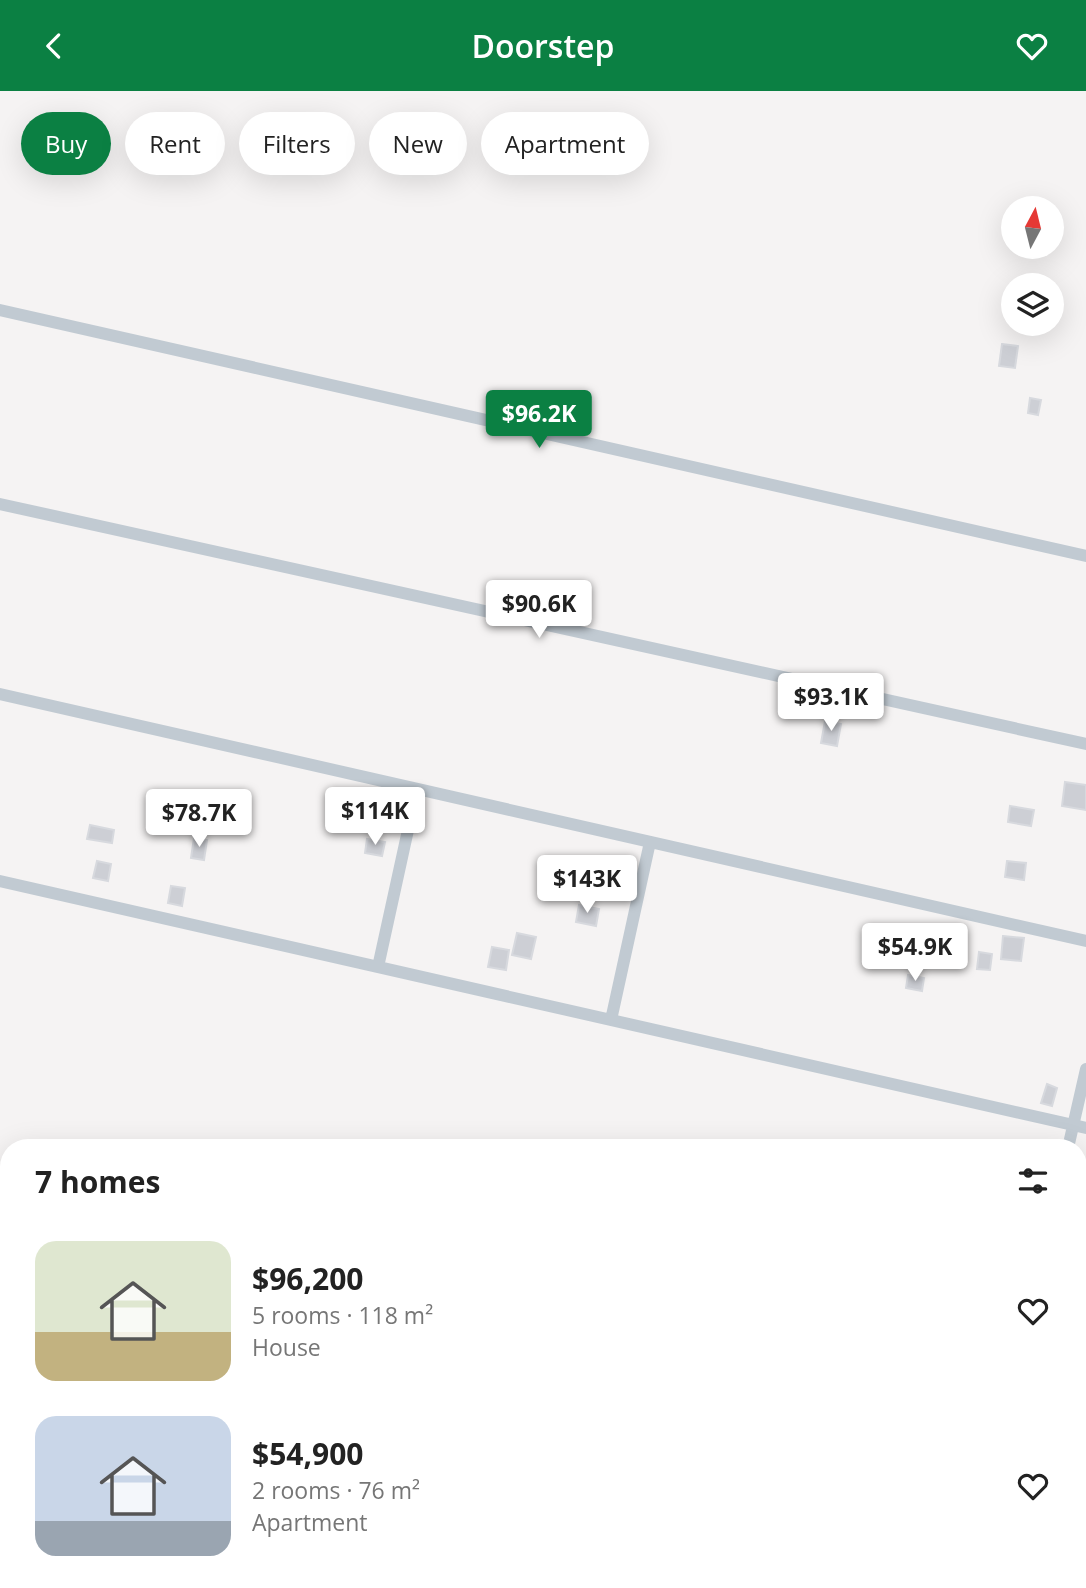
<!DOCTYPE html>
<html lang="en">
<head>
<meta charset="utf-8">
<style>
  :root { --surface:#fff; --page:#f2f2f2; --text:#222; --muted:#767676; --accent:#0b8043 }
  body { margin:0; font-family:"Open Sans",sans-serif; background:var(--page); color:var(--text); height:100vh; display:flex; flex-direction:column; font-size:26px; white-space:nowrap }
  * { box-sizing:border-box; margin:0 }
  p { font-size:23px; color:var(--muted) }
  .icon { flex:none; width:38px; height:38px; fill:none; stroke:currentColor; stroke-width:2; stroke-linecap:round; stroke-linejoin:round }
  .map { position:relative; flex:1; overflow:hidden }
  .drawer { position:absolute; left:0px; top:1048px; width:1087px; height:450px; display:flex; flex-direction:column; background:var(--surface); border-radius:28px 28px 0 0; box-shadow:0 7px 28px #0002 }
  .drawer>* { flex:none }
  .hud { position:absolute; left:21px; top:21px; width:700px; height:63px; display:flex; gap:14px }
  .needle { width:46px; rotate:7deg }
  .controls { position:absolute; left:1001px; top:105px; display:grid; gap:14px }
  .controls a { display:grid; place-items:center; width:63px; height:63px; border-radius:50%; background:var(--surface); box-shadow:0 7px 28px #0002; font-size:35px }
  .price { position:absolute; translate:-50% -60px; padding:0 16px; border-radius:7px; background:#fff; color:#222; font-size:23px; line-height:46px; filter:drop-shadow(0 2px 4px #0008) }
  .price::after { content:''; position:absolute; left:50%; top:42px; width:21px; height:16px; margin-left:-10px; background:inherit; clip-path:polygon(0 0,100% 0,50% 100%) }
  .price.selected { background:var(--accent); color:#fff }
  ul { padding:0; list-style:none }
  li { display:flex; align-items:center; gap:21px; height:175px; padding:0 35px }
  li span { display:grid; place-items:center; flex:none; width:196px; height:140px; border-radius:21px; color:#555 }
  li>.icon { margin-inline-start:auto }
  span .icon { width:84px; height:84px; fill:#fffc; stroke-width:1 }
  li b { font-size:30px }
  h2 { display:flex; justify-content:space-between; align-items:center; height:84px; padding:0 35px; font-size:30px }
  .tag { padding:0 24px; border-radius:32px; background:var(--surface); box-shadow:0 7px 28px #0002; font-size:24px; line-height:63px }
  .tag.selected { background:var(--accent); color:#fff }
  header { display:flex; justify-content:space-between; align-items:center; height:91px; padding:0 35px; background:var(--accent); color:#fff; font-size:32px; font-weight:600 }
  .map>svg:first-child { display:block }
  .building { fill:#cdcfd5; stroke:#d7d9de; stroke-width:2 }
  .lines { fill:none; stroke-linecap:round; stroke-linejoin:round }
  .minor { stroke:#c1cad2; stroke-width:12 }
</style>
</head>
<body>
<header><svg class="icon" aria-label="back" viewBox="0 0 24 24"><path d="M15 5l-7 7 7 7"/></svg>Doorstep<svg class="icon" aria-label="heart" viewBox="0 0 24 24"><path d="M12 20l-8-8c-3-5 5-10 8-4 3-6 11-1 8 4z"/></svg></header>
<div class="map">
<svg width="1086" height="1497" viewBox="0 0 1086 1497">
  <rect width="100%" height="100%" fill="#f5f3f3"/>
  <!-- building -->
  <path class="building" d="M1002,253L1018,255L1015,277L999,275Z
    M1030,307L1041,309L1038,324L1028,322Z
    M825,630L841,633L837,655L821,652Z
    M1065,691L1086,694V719L1062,715Z
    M1010,715L1034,719L1031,735L1008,731Z
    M90,734L114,739L112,752L87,748Z
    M194,747L207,749L204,769L191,767Z
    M367,748L385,751L382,765L365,762Z
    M97,770L111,773L108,790L93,787Z
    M1007,770L1026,772L1024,789L1005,786Z
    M171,795L185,797L182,815L168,812Z
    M579,814L599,818L596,835L576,831Z
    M517,842L536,846L531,868L512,864Z
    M1003,845L1024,847L1021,870L1001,868Z
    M492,856L509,859L506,879L488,876Z
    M979,861L992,863L990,879L977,878Z
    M908,884L924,887L922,900L906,897Z
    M1047,993L1057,997L1052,1015L1041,1012Z"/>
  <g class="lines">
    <!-- minor -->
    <path class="minor" d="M0,219L1086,465
      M0,413L1086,653
      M0,603L1086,850
      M0,790L1086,1037
      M378,876L417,698
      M611,929L650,751
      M1068,1057L1086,978
      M1078,1224L1086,1226
      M0,1371L9,1373
      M1078,1427L1086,1429
      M531,1489L566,1497
      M133,1497L135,1489
      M323,1497L325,1489
      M512,1497L514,1489
      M969,1497L971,1489"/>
  </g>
</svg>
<div class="controls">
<a><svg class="needle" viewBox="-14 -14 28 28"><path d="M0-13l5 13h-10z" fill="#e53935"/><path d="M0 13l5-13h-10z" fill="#767676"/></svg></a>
<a><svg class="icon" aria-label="layers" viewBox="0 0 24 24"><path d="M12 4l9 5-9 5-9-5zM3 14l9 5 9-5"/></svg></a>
</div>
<b class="price selected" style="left:539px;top:359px">$96.2K</b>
<b class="price" style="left:539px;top:549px">$90.6K</b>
<b class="price" style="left:831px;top:642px">$93.1K</b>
<b class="price" style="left:375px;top:756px">$114K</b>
<b class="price" style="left:199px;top:758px">$78.7K</b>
<b class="price" style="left:587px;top:824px">$143K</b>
<b class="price" style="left:915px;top:892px">$54.9K</b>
<div class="hud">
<a class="tag selected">Buy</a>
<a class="tag">Rent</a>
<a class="tag">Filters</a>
<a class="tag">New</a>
<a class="tag">Apartment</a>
</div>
<section class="drawer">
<h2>7 homes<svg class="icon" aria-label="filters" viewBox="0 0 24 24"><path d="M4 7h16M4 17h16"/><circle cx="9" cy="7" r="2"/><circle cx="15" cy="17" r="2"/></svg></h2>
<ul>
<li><span style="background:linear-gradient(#dfe7d0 65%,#c2b280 0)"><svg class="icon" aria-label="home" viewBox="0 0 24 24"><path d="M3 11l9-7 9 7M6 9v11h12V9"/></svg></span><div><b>$96,200</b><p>5 rooms · 118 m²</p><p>House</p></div><svg class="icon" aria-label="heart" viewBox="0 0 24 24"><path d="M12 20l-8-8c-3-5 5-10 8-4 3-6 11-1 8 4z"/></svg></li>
<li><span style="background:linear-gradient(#c9d6e8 75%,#9aa5b1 0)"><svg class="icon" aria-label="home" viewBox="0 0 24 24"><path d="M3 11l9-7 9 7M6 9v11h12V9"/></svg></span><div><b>$54,900</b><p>2 rooms · 76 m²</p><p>Apartment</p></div><svg class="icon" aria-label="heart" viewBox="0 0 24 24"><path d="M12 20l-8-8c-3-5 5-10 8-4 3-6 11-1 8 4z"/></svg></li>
</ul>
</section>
</div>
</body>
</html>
